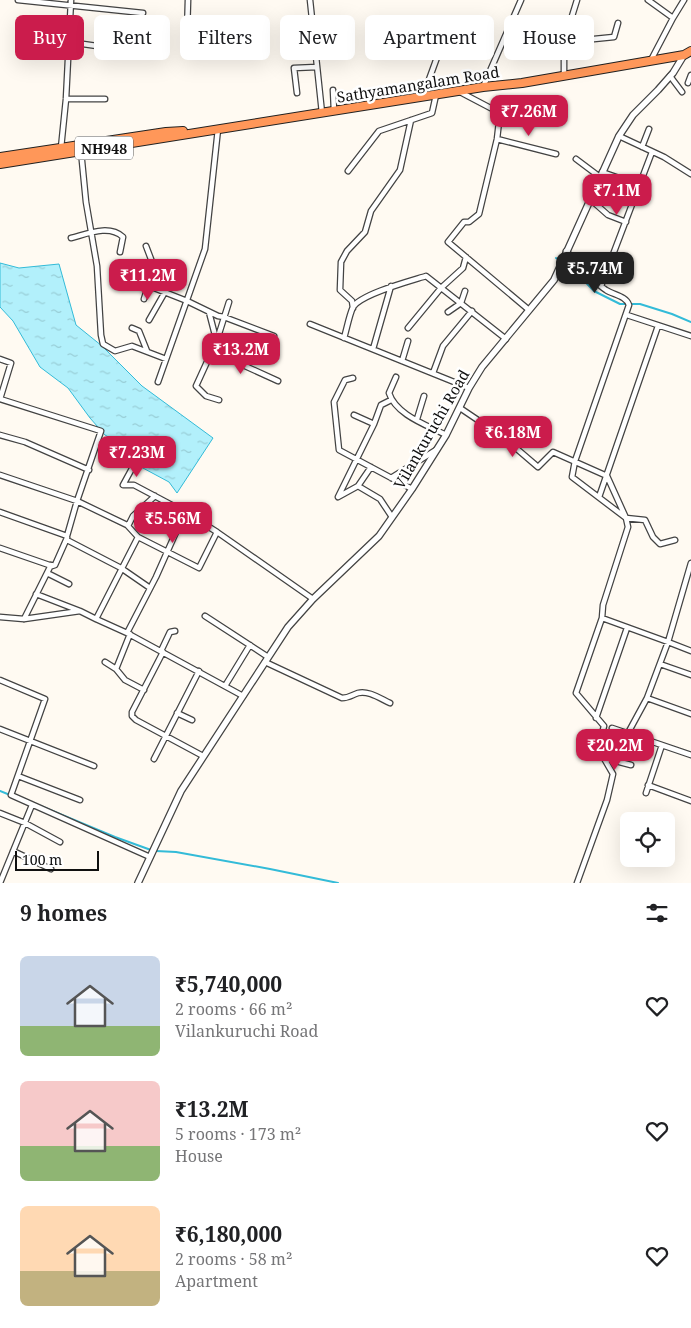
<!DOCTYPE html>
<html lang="en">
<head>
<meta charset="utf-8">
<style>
  :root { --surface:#fff; --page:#f6f6f6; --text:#202124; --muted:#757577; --accent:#cb1c4c }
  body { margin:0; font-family:"Noto Serif",serif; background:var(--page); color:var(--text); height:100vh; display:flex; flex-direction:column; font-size:19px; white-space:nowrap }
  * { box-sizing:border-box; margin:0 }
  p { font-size:16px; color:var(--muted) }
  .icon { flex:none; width:28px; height:28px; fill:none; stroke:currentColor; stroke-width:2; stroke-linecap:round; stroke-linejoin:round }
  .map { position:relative; height:883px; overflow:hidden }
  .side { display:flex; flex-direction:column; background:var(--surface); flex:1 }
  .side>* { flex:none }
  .banner { position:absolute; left:15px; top:15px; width:661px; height:45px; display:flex; gap:10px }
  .buttons { position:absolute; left:620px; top:812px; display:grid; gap:10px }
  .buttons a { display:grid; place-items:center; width:55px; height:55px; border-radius:8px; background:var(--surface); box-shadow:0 5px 20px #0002; font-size:25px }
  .scale { position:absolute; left:15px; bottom:12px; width:84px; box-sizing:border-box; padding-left:5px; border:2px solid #101010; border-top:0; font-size:14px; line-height:18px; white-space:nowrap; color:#101010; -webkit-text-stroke:4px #fff; paint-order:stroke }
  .price { position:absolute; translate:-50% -42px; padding:0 11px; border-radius:10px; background:var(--accent); color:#fff; font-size:16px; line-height:32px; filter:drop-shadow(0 1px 2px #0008) }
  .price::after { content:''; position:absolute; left:50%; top:30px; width:15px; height:11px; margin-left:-8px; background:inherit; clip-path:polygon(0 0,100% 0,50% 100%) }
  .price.active { background:#222; color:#fff }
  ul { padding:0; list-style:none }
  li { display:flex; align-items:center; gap:15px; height:125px; padding:0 20px }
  li span { display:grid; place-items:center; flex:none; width:140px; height:100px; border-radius:8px; color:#555 }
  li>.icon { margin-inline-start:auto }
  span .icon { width:60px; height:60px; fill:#fffc; stroke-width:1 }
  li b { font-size:21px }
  h2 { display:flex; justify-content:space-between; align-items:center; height:60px; padding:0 20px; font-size:21px }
  .pill { padding:0 18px; border-radius:8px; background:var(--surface); box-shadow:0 5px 20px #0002; font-size:18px; line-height:45px }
  .pill.active { background:var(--accent); color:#fff }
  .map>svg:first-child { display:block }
  .water { fill:url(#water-ripples); stroke:#33bbd8 }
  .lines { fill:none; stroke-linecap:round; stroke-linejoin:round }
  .stream { stroke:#33bbd8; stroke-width:2 }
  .minor-casing { stroke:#434343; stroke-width:7 }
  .tertiary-casing { stroke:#434343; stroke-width:8 }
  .trunk-casing { stroke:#212121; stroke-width:10 }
  .minor { stroke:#fff; stroke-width:4.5 }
  .tertiary { stroke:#fff; stroke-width:5.5 }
  .trunk { stroke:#ff9759; stroke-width:8 }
  .labels { text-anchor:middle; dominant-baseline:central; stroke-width:5; stroke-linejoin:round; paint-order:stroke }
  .shield { fill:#fff; stroke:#585858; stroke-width:1 }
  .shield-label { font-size:14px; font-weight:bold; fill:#101010 }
  .street-label { font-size:15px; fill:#101010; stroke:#fff }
</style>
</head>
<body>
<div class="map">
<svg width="691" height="883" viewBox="0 0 691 883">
  <defs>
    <pattern id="water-ripples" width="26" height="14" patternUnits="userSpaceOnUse" patternTransform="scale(1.25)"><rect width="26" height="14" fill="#b2f0fb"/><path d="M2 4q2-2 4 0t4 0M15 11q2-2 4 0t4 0" fill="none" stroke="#98cdd6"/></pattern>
  </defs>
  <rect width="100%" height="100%" fill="#fffaf2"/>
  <!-- water -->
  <path class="water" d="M0,263L19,268L59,264L76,325L102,346L142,386L213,438L177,493L169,482L141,467L126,447L105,435L90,418L68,388L40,367L13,321L0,307Z"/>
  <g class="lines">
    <!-- stream -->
    <path class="stream" d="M556,258L570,266L594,291L620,304H640L672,314L691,322
      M0,791L10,795
      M31,802L115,837L151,850
      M156,851L176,852L270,869L338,883"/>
    <defs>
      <path id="minor" d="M18,0L143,13
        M310,0L322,113
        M648,0L673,18L651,60
        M673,18L684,0
        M187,34L188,0
        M69,42L118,49
        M564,42L614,37L618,23
        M564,75V42L577,0
        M670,76L682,92
        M688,83L691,75
        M483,87L521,0
        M333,90L334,111
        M460,92L500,113L497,139L479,214L469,222H464L448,242L529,310
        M297,93L294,68L317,67
        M423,96L439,52
        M66,99H105
        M619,136L664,157L691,174
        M497,139L556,154
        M642,147L649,129
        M61,148L66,99L71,0
        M81,151L86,202L97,266L101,335L103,344L115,351L132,346L166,359
        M576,159L600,177
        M348,171L379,131L432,113L436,95
        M602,172L639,185
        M590,199L608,215L626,222
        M71,238C87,234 109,224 123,237L120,252
        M566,251C579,265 591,280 606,290C614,295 626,296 629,305L575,461L572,477L626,518L645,520L653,537L660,544L675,540
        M149,286L187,301L218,316L224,317L274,336
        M601,286L652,152
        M144,299L154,267L146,246
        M353,308L352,301L340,290L341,262L347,251L365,232L371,211L400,170L411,120
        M209,312L216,339
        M448,312L461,303L465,291
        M627,315L691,336
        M149,320L165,292
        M310,324L469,388
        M132,328L139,331L147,351
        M408,328L441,288L463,268L466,257
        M344,338C347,328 349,316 353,307C361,294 410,281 426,276L506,339
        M373,349L391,286
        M212,351L278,381
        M0,359L11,363L0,399
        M402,361L408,341
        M433,373L443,346L472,311
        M396,377L389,393C396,415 427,425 446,435
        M353,378L345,380L334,402L339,450L412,489
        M158,382L205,249L218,129
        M0,399L101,431L77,501L127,525L138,537L96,619L127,633L243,696
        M219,400L206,396L196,386L217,340L229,302
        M460,408L503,437L538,467L553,452L607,476L626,518L628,527L603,605L602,618L576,693L604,726L598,748L613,774L607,800L577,883
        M354,415L374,424
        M417,419L424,396
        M0,435L25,442L89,470
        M135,463L123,485H134L185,512L217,532
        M371,467L358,486L338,497L374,424L381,405L391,400
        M0,475L77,501L67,536L0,512
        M391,478L436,450
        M358,486L380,499L392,517
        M599,497L658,326
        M128,526L133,516L155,496
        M138,537L199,568L217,532L313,599
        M67,540L121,568L150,588
        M0,548L52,566L55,565L67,538
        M47,573L69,584
        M36,594L80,611L96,619
        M205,616L268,657
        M0,617L24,619L80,611
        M602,618L668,642L691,563
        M24,619L51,565
        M127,633L156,577L185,512
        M161,651L170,632L175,631
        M163,652L132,712V716L136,720L203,756
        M105,662L116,669L125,680L144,690
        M265,662L342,698C349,698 352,695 358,693C368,690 381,699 390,703
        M660,664L691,675
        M116,669L130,634
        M0,680L45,699L11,795L150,857
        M225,686L250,645
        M647,698L691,714
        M177,713L192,720
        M596,718L627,628
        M612,728L691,755
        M0,729L94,766
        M628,733L647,698L668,642L691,651
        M604,758L631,765
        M154,759L199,671
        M18,776L80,800
        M648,785L691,801
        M646,793L662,745
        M0,813L25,823L60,842
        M13,851L51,869
        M0,883L32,805"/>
      <path id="tertiary" d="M138,883L181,791L288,627L313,599L379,536L412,489L446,435L469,388L482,367L554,280L619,136L633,115L658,90L673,73L684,55"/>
      <path id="trunk" d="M0,157L166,132L183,131
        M0,164L483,87L522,83L684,55L691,51"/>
    </defs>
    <!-- minor casing -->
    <use href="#minor" class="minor-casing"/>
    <!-- tertiary casing -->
    <use href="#tertiary" class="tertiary-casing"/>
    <!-- trunk casing -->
    <use href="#trunk" class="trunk-casing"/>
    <!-- minor -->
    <use href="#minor" class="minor"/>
    <!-- tertiary -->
    <use href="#tertiary" class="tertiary"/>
    <!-- trunk -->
    <use href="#trunk" class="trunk"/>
  </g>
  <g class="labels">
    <!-- shield labels -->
    <rect class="shield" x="75" y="136.5" width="58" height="23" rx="4"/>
    <g class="shield-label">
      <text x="104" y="148">NH948</text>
    </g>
    <!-- street labels -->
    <g class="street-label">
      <text transform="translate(418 84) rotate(-9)">Sathyamangalam Road</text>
      <text transform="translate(431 429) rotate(-60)">Vilankuruchi Road</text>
    </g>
  </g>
</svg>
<div class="buttons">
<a><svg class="icon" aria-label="locate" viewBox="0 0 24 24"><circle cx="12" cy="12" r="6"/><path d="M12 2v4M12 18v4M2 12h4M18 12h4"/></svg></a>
</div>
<div class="scale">100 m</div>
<b class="price" style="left:529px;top:137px">₹7.26M</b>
<b class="price" style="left:617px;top:216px">₹7.1M</b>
<b class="price active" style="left:595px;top:294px">₹5.74M</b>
<b class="price" style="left:148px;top:301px">₹11.2M</b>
<b class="price" style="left:241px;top:375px">₹13.2M</b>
<b class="price" style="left:513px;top:458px">₹6.18M</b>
<b class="price" style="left:137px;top:478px">₹7.23M</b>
<b class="price" style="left:173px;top:544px">₹5.56M</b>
<b class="price" style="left:615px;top:771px">₹20.2M</b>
<div class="banner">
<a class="pill active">Buy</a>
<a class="pill">Rent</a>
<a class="pill">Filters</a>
<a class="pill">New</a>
<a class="pill">Apartment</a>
<a class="pill">House</a>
</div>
</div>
<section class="side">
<h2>9 homes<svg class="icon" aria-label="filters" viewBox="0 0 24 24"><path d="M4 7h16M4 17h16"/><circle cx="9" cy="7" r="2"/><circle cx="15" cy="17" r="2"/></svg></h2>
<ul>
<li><span style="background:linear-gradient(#c9d6e8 70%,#8fb573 0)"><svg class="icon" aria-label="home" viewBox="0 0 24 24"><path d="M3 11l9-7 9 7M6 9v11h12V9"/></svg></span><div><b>₹5,740,000</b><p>2 rooms · 66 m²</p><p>Vilankuruchi Road</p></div><svg class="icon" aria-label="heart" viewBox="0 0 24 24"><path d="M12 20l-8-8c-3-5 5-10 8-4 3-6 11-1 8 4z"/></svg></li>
<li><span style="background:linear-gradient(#f6c9c9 65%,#8fb573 0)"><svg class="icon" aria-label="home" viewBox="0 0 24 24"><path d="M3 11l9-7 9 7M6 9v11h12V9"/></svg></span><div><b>₹13.2M</b><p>5 rooms · 173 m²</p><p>House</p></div><svg class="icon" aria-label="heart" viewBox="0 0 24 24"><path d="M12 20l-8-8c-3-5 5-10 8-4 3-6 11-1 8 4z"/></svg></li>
<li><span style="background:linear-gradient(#ffd9b3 65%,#c2b280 0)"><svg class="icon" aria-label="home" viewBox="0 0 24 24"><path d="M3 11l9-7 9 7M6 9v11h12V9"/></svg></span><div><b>₹6,180,000</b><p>2 rooms · 58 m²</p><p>Apartment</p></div><svg class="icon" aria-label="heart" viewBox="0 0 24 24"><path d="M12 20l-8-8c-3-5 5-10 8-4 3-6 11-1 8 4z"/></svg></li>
</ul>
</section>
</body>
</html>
